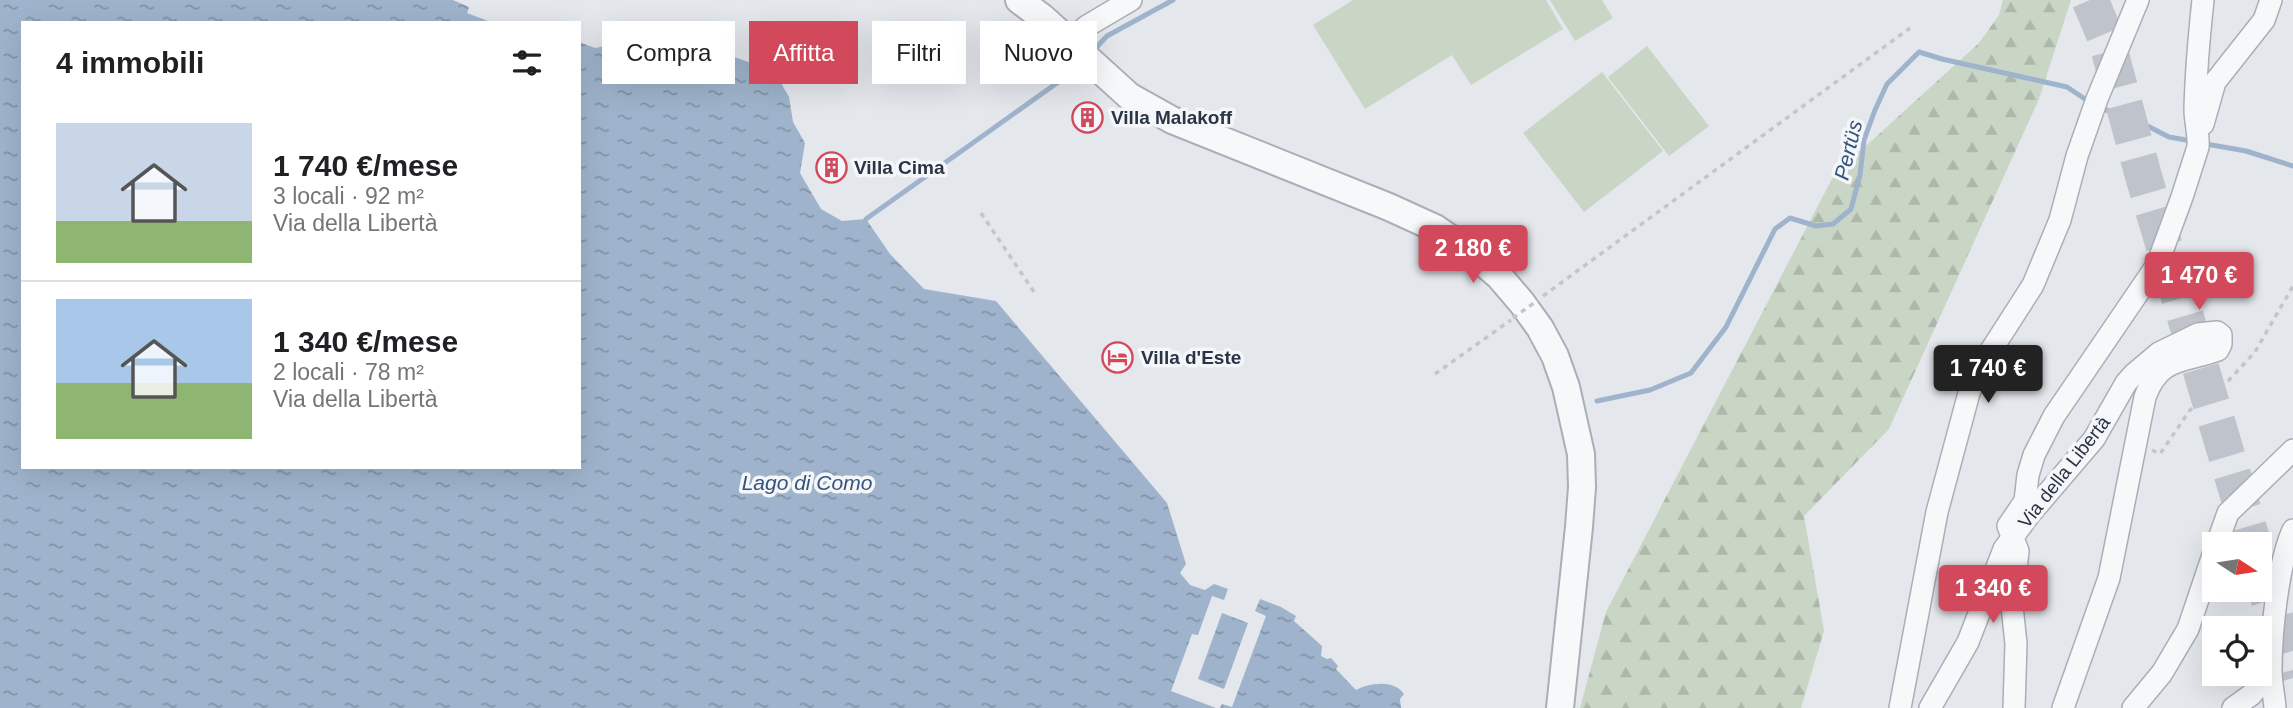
<!DOCTYPE html>
<html lang="it">
<head>
<meta charset="utf-8">
<style>
  :root { --surface:#fff; --page:#f6f6f6; --text:#202124; --muted:#757577; --line:#e0e0e0; --accent:#d1495b }
  body { margin:0; font-family:Helvetica,sans-serif; background:var(--page); color:var(--text); height:100vh; display:flex; flex-direction:column; font-size:26px; white-space:nowrap }
  * { box-sizing:border-box; margin:0 }
  p { font-size:23px; color:var(--muted) }
  .icon { flex:none; width:38px; height:38px; fill:none; stroke:currentColor; stroke-width:2; stroke-linecap:round; stroke-linejoin:round }
  .map { position:relative; flex:1; overflow:hidden }
  .details { position:absolute; left:21px; top:21px; width:560px; height:448px; display:flex; flex-direction:column; background:var(--surface); border-radius:0px; box-shadow:0 7px 28px #0002 }
  .details>* { flex:none }
  .banner { position:absolute; left:602px; top:21px; width:665px; height:63px; display:flex; gap:14px }
  .needle { width:46px; rotate:102deg }
  .controls { position:absolute; left:2202px; top:532px; display:grid; gap:14px }
  .controls a { display:grid; place-items:center; width:70px; height:70px; border-radius:0px; background:var(--surface); box-shadow:0 7px 28px #0002; font-size:35px }
  .price { position:absolute; translate:-50% -60px; padding:0 16px; border-radius:7px; background:var(--accent); color:#fff; font-size:23px; line-height:46px; filter:drop-shadow(0 2px 4px #0008) }
  .price::after { content:''; position:absolute; left:50%; top:42px; width:21px; height:16px; margin-left:-10px; background:inherit; clip-path:polygon(0 0,100% 0,50% 100%) }
  .price.active { background:#222; color:#fff }
  ul { padding:0; list-style:none }
  li { display:flex; align-items:center; gap:21px; height:175px; padding:0 35px }
  li+li { border-top:2px solid var(--line) }
  li span { display:grid; place-items:center; flex:none; width:196px; height:140px; border-radius:0px; color:#555 }
  li>.icon { margin-inline-start:auto }
  span .icon { width:84px; height:84px; fill:#fffc; stroke-width:1 }
  li b { font-size:30px }
  h2 { display:flex; justify-content:space-between; align-items:center; height:84px; padding:0 35px; font-size:30px }
  .pill { padding:0 24px; border-radius:0px; background:var(--surface); box-shadow:0 7px 28px #0002; font-size:24px; line-height:63px }
  .pill.active { background:var(--accent); color:#fff }
  .map>svg:first-child { display:block }
  .forest { fill:url(#forest-firs) }
  .green { fill:#c9d6c5 }
  .water { fill:url(#water-ripples) }
  .lines { fill:none; stroke-linecap:round; stroke-linejoin:round }
  .stream { stroke:#9fb4cc; stroke-width:5 }
  .trunk-tunnel { stroke:#bfc3cb; stroke-width:37; stroke-dasharray:37 18; stroke-linecap:butt }
  .minor-casing { stroke:#a9aeb7; stroke-width:24 }
  .tertiary-casing { stroke:#a9aeb7; stroke-width:30 }
  .path { stroke:#c2c5cb; stroke-width:3.5; stroke-dasharray:5 5; stroke-linecap:butt }
  .minor { stroke:#f7f8fa; stroke-width:21 }
  .tertiary { stroke:#f7f8fa; stroke-width:26 }
  .path-bridge { stroke:#c2c5cb; stroke-width:3.5; stroke-dasharray:5 5; stroke-linecap:butt }
  .labels { text-anchor:middle; dominant-baseline:central; stroke-width:7; stroke-linejoin:round; paint-order:stroke }
  .poi-label { font-size:19px; font-weight:bold; fill:#2b3445; stroke:#f4f6f9; text-anchor:start }
  .street-label { font-size:19px; fill:#2b3445; stroke:#f4f6f9 }
  .water-label { font-size:21px; font-style:italic; fill:#34527a; stroke:#f4f6f9 }
</style>
</head>
<body>
<div class="map">
<svg width="2293" height="708" viewBox="0 0 2293 708">
  <defs>
    <pattern id="forest-firs" width="22" height="20" patternUnits="userSpaceOnUse" patternTransform="scale(1.75)"><rect width="22" height="20" fill="#c9d6c5"/><path d="M5 1l3.5 6h-7zM16 11l3.5 6h-7z" fill="#adb8ab"/></pattern>
    <pattern id="water-ripples" width="26" height="14" patternUnits="userSpaceOnUse" patternTransform="scale(1.75)"><rect width="26" height="14" fill="#9fb4cc"/><path d="M2 4q2-2 4 0t4 0M15 11q2-2 4 0t4 0" fill="none" stroke="#8293a7"/></pattern>
  </defs>
  <rect width="100%" height="100%" fill="#e4e7ec"/>
  <!-- forest -->
  <path class="forest" d="M2003,0H2071L2039,99L1889,429L1804,516L1824,631L1801,708H1580L1606,612L1834,175L1979,43L1999,15Z"/>
  <!-- green -->
  <path class="green" d="M1353,0H1546L1563,29L1471,85L1452,55L1365,109L1313,25Z
    M1550,0H1602L1613,18L1575,41Z
    M1647,46L1709,126L1669,156L1608,77Z
    M1602,72L1663,151L1584,212L1523,133Z"/>
  <!-- water -->
  <path class="water" d="M0,0H453L469,7L467,13L493,23H23V467H579V42L595,48L625,42L644,32L692,42L774,71L789,97L793,122L805,143L800,173L821,209L842,221L866,219L890,254L924,289L996,301L1167,503L1186,564L1180,573L1190,585L1205,590L1214,584L1228,589L1224,600L1212,596L1198,635L1192,634L1171,691L1216,708H0Z
    M1260,599L1281,607L1296,616L1294,621L1322,646L1321,656L1327,659L1331,658L1338,666L1336,669L1356,690C1369,683 1394,679 1404,694L1400,699L1401,708H1220L1222,704L1232,707L1266,616L1255,611Z
    M1222,613L1248,623L1224,689L1198,679Z"/>
  <g class="lines">
    <!-- stream -->
    <path class="stream" d="M1091,53L1107,36L1173,0
      M2100,108L2134,119L2169,137L2192,141
      M2206,144L2246,151L2293,166
      M866,219L1071,73L1082,62
      M1597,401L1650,390L1691,373L1726,327L1775,229L1790,218L1816,226L1833,224L1851,209L1860,175L1864,140L1875,110L1887,84L1919,52L1942,59L2067,87L2091,103"/>
    <!-- trunk-tunnel -->
    <path class="trunk-tunnel" d="M2090,0L2106,38L2144,178L2253,544
      M2259,565L2293,678"/>
    <defs>
      <path id="minor" d="M1069,42L1087,26L1131,0
        M2203,124L2215,82L2264,20L2271,0
        M2217,544L2228,513L2293,450
        M1900,708L1937,512L1969,393L1981,366L2033,285L2060,220L2077,156L2097,99L2138,0
        M1930,708L1968,642L2004,549L2029,515L2094,439L2126,383L2134,374L2159,353L2198,334L2217,332L2221,335V344L2218,350C2183,363 2160,356 2145,397L2109,578L2063,708
        M2014,708L2016,644L2012,606L2018,551L2008,526L2025,501L2028,475L2034,455L2054,416L2157,265L2182,197L2198,147C2199,134 2195,122 2195,109C2196,72 2199,37 2203,0
        M2133,708L2162,673L2188,629L2214,552
        M2233,708L2251,695L2271,671
        M2275,708C2274,695 2271,683 2271,670C2271,632 2278,564 2293,530"/>
      <path id="tertiary" d="M1019,0L1043,18L1129,96L1172,120L1389,207L1435,228L1473,254L1499,276L1522,303L1540,328L1555,356L1566,387L1581,454L1582,487L1579,527L1560,708"/>
    </defs>
    <!-- minor casing -->
    <use href="#minor" class="minor-casing"/>
    <!-- tertiary casing -->
    <use href="#tertiary" class="tertiary-casing"/>
    <!-- path -->
    <path class="path" d="M981,213L1034,292
      M1543,296L1910,28
      M1435,374L1511,320
      M2152,450L2160,454L2190,410L2229,380L2255,352L2293,286"/>
    <!-- minor -->
    <use href="#minor" class="minor"/>
    <!-- tertiary -->
    <use href="#tertiary" class="tertiary"/>
    <!-- path-bridge -->
    <path class="path-bridge" d="M1513,318L1538,300"/>
  </g>
  <!-- icons -->
  <defs>
    <symbol id="building-ring" viewBox="-11 -11 22 22"><circle r="9.5" fill="#f4f6f9" stroke="#d1495b" stroke-width="1.5"/><path d="M-4-6H4V6H1V3H-1V6H-4ZM-2.5-4.3h1.7v1.8h-1.7ZM.8-4.3h1.7v1.8H.8ZM-2.5-1h1.7V.8h-1.7ZM.8-1h1.7V.8H.8Z" fill="#d1495b"/></symbol>
    <symbol id="hotel-ring" viewBox="-11 -11 22 22"><circle r="9.5" fill="#f4f6f9" stroke="#d1495b" stroke-width="1.5"/><path d="M-6-4.5h1.5V1H6V5H4.5V3h-9V5H-6ZM-4 0a1.8 1.8 0 1 1 3.6 0ZM.5 0V-2.5h3Q6-2.5 6 0Z" fill="#d1495b"/></symbol>
  </defs>
  <g fill-rule="evenodd">
    <use href="#building-ring" x="1070" y="100" width="35" height="35"/>
    <use href="#building-ring" x="814" y="150" width="35" height="35"/>
    <use href="#hotel-ring" x="1100" y="340" width="35" height="35"/>
  </g>
  <g class="labels">
    <!-- poi labels -->
    <g class="poi-label">
      <text x="1111" y="117">Villa Malakoff</text>
      <text x="854" y="167">Villa Cima</text>
      <text x="1141" y="357">Villa d'Este</text>
    </g>
    <!-- street labels -->
    <g class="street-label">
      <text transform="translate(2064 472) rotate(-52)">Via della Libertà</text>
    </g>
    <!-- water labels -->
    <g class="water-label">
      <text transform="translate(1848 150) rotate(-76)">Pertüs</text>
      <text x="807" y="482">Lago di Como</text>
    </g>
  </g>
</svg>
<div class="controls">
<a><svg class="needle" viewBox="-14 -14 28 28"><path d="M0-13l5 13h-10z" fill="#e53935"/><path d="M0 13l5-13h-10z" fill="#757577"/></svg></a>
<a><svg class="icon" aria-label="locate" viewBox="0 0 24 24"><circle cx="12" cy="12" r="6"/><path d="M12 2v4M12 18v4M2 12h4M18 12h4"/></svg></a>
</div>
<b class="price" style="left:1473px;top:285px">2 180 €</b>
<b class="price" style="left:2199px;top:312px">1 470 €</b>
<b class="price active" style="left:1988px;top:405px">1 740 €</b>
<b class="price" style="left:1993px;top:625px">1 340 €</b>
<div class="banner">
<a class="pill">Compra</a>
<a class="pill active">Affitta</a>
<a class="pill">Filtri</a>
<a class="pill">Nuovo</a>
</div>
<section class="details">
<h2>4 immobili<svg class="icon" aria-label="filters" viewBox="0 0 24 24"><path d="M4 7h16M4 17h16"/><circle cx="9" cy="7" r="2"/><circle cx="15" cy="17" r="2"/></svg></h2>
<ul>
<li><span style="background:linear-gradient(#c9d6e8 70%,#8fb573 0)"><svg class="icon" aria-label="home" viewBox="0 0 24 24"><path d="M3 11l9-7 9 7M6 9v11h12V9"/></svg></span><div><b>1 740 €/mese</b><p>3 locali · 92 m²</p><p>Via della Libertà</p></div></li>
<li><span style="background:linear-gradient(#a9c7e8 60%,#8fb573 0)"><svg class="icon" aria-label="home" viewBox="0 0 24 24"><path d="M3 11l9-7 9 7M6 9v11h12V9"/></svg></span><div><b>1 340 €/mese</b><p>2 locali · 78 m²</p><p>Via della Libertà</p></div></li>
</ul>
</section>
</div>
</body>
</html>
